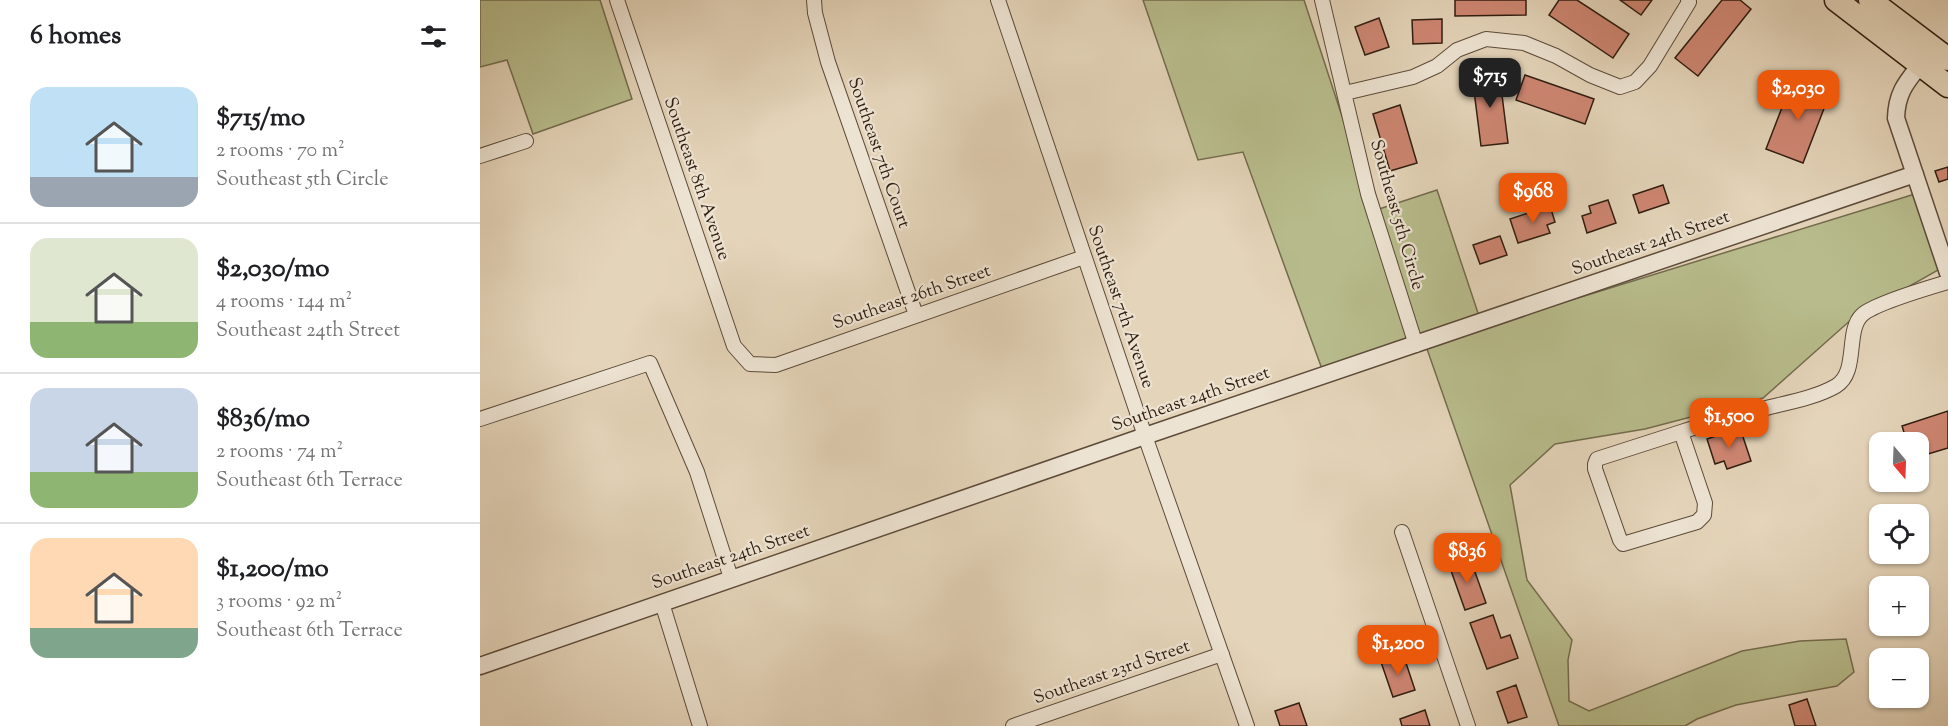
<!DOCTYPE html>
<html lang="en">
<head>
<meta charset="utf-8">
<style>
  :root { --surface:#fff; --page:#f6f6f6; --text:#202124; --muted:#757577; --line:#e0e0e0; --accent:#ea580c }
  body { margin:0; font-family:"Sorts Mill Goudy",serif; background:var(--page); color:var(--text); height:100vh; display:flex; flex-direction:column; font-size:22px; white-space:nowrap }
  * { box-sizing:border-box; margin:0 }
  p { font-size:20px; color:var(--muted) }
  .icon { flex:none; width:33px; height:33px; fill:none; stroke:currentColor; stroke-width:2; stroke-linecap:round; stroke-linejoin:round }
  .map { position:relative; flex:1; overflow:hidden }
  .drawer { display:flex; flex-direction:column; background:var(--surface); width:480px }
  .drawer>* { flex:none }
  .needle { width:39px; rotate:161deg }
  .controls { position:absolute; left:1389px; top:432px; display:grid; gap:12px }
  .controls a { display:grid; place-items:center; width:60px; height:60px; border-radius:12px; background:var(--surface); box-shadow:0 2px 4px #0004; font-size:30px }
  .price { position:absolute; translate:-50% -51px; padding:0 14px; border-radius:12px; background:var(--accent); color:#fff; font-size:20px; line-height:39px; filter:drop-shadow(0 2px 3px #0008) }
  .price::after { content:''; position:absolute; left:50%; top:36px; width:18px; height:14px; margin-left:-9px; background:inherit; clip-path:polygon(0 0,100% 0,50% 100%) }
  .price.selected { background:#222; color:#fff }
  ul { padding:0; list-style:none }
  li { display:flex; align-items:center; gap:18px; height:150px; padding:0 30px }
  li+li { border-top:2px solid var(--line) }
  li span { display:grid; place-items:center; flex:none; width:168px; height:120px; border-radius:18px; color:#555 }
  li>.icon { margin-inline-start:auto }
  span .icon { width:72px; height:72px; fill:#fffc; stroke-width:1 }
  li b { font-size:26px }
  h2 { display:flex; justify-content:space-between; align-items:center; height:72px; padding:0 30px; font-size:26px }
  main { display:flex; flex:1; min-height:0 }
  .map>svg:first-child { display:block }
  .green { fill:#b8bc8c; stroke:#746c4e; stroke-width:1.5 }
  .building { fill:#ce8672; stroke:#301d10; stroke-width:1.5 }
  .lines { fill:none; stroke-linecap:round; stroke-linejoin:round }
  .minor-casing { stroke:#5d4b3a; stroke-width:16 }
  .tertiary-casing { stroke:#5d4b3a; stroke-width:19 }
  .trunk-casing { stroke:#301d10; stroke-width:25 }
  .minor { stroke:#ede3d2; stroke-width:14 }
  .tertiary { stroke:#ede3d2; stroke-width:16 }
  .trunk { stroke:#e4d4b9; stroke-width:22 }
  .labels { text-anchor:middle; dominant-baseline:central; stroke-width:4.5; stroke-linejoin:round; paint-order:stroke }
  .street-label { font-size:18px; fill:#301d10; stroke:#ede3d2 }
</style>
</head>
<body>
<main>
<section class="drawer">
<h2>6 homes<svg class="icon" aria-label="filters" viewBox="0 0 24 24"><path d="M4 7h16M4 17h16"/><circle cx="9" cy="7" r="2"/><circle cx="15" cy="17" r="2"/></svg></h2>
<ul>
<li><span style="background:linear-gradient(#bfe0f5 75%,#9aa5b1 0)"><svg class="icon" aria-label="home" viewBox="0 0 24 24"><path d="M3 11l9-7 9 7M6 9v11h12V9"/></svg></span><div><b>$715/mo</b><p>2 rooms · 70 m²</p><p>Southeast 5th Circle</p></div></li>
<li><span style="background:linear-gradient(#dfe7d0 70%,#8fb573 0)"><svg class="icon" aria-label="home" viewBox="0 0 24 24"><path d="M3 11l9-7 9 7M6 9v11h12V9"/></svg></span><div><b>$2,030/mo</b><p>4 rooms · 144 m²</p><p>Southeast 24th Street</p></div></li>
<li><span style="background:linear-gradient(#c9d6e8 70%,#8fb573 0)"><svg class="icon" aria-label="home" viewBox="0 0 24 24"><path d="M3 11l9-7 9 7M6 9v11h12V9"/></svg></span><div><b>$836/mo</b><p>2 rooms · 74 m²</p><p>Southeast 6th Terrace</p></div></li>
<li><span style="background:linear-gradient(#ffd9b3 75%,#7fa58c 0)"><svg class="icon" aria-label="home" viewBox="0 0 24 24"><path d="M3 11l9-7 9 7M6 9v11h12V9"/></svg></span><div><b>$1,200/mo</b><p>3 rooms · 92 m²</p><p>Southeast 6th Terrace</p></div></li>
</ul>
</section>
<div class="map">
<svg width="1468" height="726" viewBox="0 0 1468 726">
  <rect width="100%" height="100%" fill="#e4d4b9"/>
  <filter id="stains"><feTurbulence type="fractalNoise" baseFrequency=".00333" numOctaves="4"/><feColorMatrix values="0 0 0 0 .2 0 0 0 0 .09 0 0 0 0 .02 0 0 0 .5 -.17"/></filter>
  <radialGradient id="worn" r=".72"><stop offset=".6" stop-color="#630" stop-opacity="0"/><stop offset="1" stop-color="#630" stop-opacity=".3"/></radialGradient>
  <!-- green -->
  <path class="green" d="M0,0H120L152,99L53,134L27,60L0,67Z
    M663,0H824L893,211L957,190L999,316L842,369L763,152L718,160Z
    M1435,194L1460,269L1373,318L1283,398L1165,429L1075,444L1030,485L1047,580L1092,640L1088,660L1089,701L1109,711L1262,651L1320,641L1366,639L1374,672L1357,686L1256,705L1217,719L1205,726H1079L947,349L1062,309Z"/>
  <!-- building -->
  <path class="building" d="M975,0H1046V15L975,16Z
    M1079,0H1097L1149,34L1133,58L1069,15Z
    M1140,0H1172L1161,15Z
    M1242,0H1260L1271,9L1218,76L1195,58Z
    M899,18L909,47L885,55L875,27Z
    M962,19V43L933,44L932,20Z
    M1019,71L1028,143L1001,146L992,75Z
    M1045,75L1114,99L1105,124L1036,100Z
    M1313,79L1350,93L1323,163L1286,149Z
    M920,105L937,163L910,171L893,114Z
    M1468,167V179L1459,182L1455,171Z
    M1183,185L1189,203L1159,213L1153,195Z
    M1128,200L1136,223L1107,233L1102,216L1111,213L1109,206Z
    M1070,206L1075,222L1067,225L1070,233L1038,243L1030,219Z
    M1020,236L1027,255L1000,264L993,245Z
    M1468,411V448L1438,457V442H1427L1422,426Z
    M1260,428L1271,461L1247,469L1244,461L1235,464L1227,439Z
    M990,558L1006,603L985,610L969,565Z
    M1013,615L1021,638L1030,635L1038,658L1007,669L990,623Z
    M923,654L935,690L913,697L901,662Z
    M1036,685L1047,717L1028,723L1017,692Z
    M1327,699L1336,726H1315L1309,705Z
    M819,703L827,726H800L795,711Z
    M945,710L950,726H922L920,719Z"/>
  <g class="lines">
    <defs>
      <path id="minor" d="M137,0L254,346L270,364L296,365L604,257
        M334,0L335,13L348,62L436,315
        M518,0L665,436L767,726
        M842,0L888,194L936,345
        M865,93L933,77L957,66L977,50L1006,39L1044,43L1076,56L1110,75L1140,87L1155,82L1170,66L1209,2L1208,0
        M0,156L46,141
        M0,419L170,363L217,472L251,578
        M1201,432L1225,503L1224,515L1217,522L1143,544L1140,540L1115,469V464L1117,459L1201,432C1231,422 1260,415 1290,407C1311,402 1337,397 1356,386C1379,372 1365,331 1382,315C1394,304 1451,287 1468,282
        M922,532L988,726
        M182,603L220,726
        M533,726L742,654"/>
      <path id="tertiary" d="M1447,56C1430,79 1417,88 1416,118L1468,273
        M0,666L665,436L1435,174"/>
      <path id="trunk" d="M1356,0L1468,86
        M1390,0L1468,59"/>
    </defs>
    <!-- minor casing -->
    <use href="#minor" class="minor-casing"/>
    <!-- tertiary casing -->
    <use href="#tertiary" class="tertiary-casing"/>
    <!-- trunk casing -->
    <use href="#trunk" class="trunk-casing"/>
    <!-- minor -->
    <use href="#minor" class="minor"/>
    <!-- tertiary -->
    <use href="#tertiary" class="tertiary"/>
    <!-- trunk -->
    <use href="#trunk" class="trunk"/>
  </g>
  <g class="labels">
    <!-- street labels -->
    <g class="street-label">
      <text transform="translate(398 153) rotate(71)">Southeast 7th Court</text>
      <text transform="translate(216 179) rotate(71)">Southeast 8th Avenue</text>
      <text transform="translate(916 215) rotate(74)">Southeast 5th Circle</text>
      <text transform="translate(1171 244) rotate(-19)">Southeast 24th Street</text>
      <text transform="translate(432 298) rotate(-19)">Southeast 26th Street</text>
      <text transform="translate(640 307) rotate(71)">Southeast 7th Avenue</text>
      <text transform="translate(711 400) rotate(-19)">Southeast 24th Street</text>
      <text transform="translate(251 558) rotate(-19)">Southeast 24th Street</text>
      <text transform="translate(632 673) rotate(-19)">Southeast 23rd Street</text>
    </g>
  </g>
  <rect width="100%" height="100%" filter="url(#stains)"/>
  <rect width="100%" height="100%" fill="url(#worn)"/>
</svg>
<div class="controls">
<a><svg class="needle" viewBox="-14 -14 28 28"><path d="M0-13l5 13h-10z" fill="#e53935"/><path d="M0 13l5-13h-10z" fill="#757577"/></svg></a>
<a><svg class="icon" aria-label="locate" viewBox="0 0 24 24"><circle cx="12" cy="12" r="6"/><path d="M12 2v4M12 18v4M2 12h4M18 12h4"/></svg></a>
<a>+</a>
<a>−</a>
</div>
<b class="price selected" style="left:1010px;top:109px">$715</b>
<b class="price" style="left:1318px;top:121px">$2,030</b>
<b class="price" style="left:1053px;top:224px">$968</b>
<b class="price" style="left:1249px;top:449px">$1,500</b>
<b class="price" style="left:987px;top:584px">$836</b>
<b class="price" style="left:918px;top:676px">$1,200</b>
</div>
</main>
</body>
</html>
